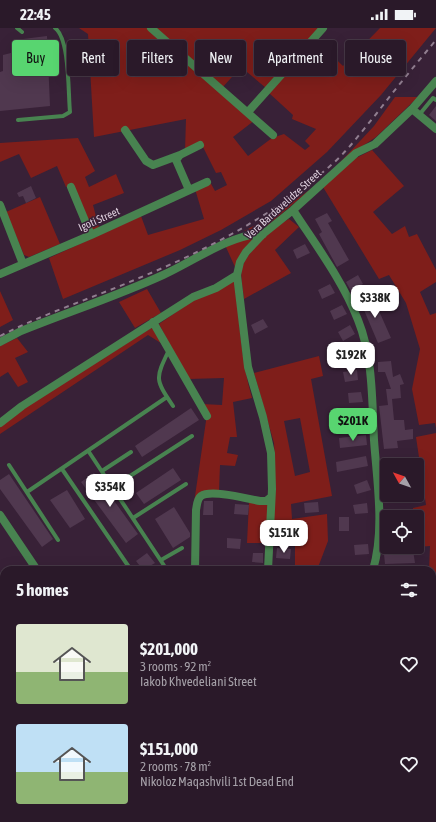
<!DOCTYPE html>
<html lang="en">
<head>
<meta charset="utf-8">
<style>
  :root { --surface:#2a1929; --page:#322231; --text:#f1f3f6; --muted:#a5a0a8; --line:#463846; --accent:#58d570 }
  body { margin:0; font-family:"Asap Condensed",sans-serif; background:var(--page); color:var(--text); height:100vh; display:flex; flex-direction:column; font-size:15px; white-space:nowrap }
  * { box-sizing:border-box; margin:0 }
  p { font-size:13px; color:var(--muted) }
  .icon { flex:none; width:22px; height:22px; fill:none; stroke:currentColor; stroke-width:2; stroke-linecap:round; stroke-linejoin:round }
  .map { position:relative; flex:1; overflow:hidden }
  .panel { position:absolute; left:0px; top:538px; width:436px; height:256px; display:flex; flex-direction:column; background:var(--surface); border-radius:12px 12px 0 0; box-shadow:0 4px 16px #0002,0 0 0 1px var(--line) }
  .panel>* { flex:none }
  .guide { position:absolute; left:12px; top:12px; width:412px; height:36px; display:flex; gap:8px }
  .needle { width:26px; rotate:310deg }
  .tools { position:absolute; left:380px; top:430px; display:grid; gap:8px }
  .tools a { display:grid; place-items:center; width:44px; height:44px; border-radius:4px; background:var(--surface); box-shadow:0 4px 16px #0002,0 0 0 1px var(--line); font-size:20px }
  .price { position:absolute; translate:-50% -34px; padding:0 9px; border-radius:8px; background:#fff; color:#222; font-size:13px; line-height:26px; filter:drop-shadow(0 1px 2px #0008) }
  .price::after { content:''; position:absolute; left:50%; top:24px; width:12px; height:9px; margin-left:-6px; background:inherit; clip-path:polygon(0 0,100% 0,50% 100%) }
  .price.current { background:var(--accent); color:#111 }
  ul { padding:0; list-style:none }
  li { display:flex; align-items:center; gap:12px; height:100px; padding:0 16px }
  li span { display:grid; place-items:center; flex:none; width:112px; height:80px; border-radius:4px; color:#555 }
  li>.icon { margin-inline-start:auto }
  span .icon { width:48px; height:48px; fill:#fffc; stroke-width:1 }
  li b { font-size:17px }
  h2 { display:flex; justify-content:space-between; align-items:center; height:48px; padding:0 16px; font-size:17px }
  .chip { padding:0 14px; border-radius:4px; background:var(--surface); box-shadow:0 4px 16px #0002,0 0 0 1px var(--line); font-size:14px; line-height:36px }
  .chip.current { background:var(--accent); color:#111 }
  .status { display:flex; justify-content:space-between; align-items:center; height:28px; padding:0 20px; background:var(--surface); direction:ltr }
  .status svg { height:11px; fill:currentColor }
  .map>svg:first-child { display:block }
  .green { fill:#7f1e1a; fill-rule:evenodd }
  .building { fill:#50384f }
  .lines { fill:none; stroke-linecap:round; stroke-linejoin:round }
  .service { stroke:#488350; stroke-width:4 }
  .minor { stroke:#488350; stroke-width:8 }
  .rail { stroke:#917e90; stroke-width:2; stroke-dasharray:5 5; stroke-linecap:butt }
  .labels { text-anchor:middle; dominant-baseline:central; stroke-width:3; stroke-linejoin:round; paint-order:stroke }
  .street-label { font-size:11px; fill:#dfd0de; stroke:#382137 }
</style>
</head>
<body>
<div class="status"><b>22:45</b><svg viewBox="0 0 49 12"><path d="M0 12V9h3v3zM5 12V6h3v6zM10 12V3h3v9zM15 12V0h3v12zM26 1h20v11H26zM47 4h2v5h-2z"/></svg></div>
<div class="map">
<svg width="436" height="794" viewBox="0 0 436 794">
  <rect width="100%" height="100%" fill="#382137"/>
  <!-- green -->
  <path class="green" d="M79,0H149L255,92L233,109L248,128L272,110L284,106L305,122L310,118L305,113L316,101L292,91L293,87L269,65L316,12L343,38L380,0H436L381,67L327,124L271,173L221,202L180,222L63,271L49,230L141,188L148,207L204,191L195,161L210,154L215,163L227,157L221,144L216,145L201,115L185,123L186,91L94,109L88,6Z
    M155,0H320L266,60L241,39L222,60Z
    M395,69H418L376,109L355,123L333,142L374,98Z
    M78,110L95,143L85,149L89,159L116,146L124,165L93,177L99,200L93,203L71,157L66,159L57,138L31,150L19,126L0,134V115Z
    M372,122L404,158L373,184L392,206L405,198L409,209L417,206L436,242V254L420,264L430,287L436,285V400L435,395L419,397L412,361L420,321L406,275L389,247L379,251L323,159L354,131Z
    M312,160L267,198L244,203L276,186Z
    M40,169L60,216L29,229L24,227L6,184Z
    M289,191L299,199L275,222L291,245L244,271C243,260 240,250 242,240C246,224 275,198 289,191Z
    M252,208L253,211L235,239L225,217Z
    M234,253L236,255C239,295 241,332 252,370L233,374L237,409H230L227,425L238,427L235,438L220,437L219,463L194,475L206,393L202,376L222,377L224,350L188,351L159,296L195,271Z
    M147,261L161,285L135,300L119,274Z
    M0,263L13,292L0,299Z
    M151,300L155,301L164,317L148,307L0,406V398L21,382Z
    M17,310L28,324L15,330L28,354L18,359L8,344L0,349V318Z
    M319,328L323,348L311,351L332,468L291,476L292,491L327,486L328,513L317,542H272L295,540V517L271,516L275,434L274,415L254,345ZM300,390L310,444L295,448L284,393Z
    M436,405V595L432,596V542H429L430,518L417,519V489H413V480L426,477L416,409Z
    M249,474L268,476L267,515H247Z
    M432,634L434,656H436V741L432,740Z
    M432,765L436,766V784L431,794H372V790H432Z
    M83,790H112L114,794H85Z
    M127,790H166L164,794H117Z
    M250,790H287L277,794H243V792Z"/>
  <!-- building -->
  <path class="building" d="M47,8L50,78L0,83V44L3,43V27L11,25L25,45L23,11Z
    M436,78V93L429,87Z
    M31,158L36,170L26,175L23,168L19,169L17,165Z
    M327,185L332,193L328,195L349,232L337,239L319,206L322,204L315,191Z
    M305,216L310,225L297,231L293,222Z
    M358,247L363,256L351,263L346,254Z
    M330,256L335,265L322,271L318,262Z
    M369,268L379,283L391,310L378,315L364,282L362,283L357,274Z
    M342,277L347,286L334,292L330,283Z
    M263,291L268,299L255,306L251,297Z
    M350,297L355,306L343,313L338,304Z
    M358,319L360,329L346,331L345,321Z
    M391,333L393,349L400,346L404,356L400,357L401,370L392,371L394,392H404L405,402L413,401V411L397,413L398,420L384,421L379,378L388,377L386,361H391L385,344H378V334Z
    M357,342L358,352L345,354L343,344Z
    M361,364L363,374L349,375L348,365Z
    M191,380L199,392L142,429L135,418Z
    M364,385L366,395L352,397L351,387Z
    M366,407L367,417L340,420L339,410Z
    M366,428L368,438L337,444L336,434Z
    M173,440L181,452L144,476L136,465Z
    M94,445L138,506L126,515L81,454Z
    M9,446L53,511L42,519L0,461V452Z
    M367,452L371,462L357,466L354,457Z
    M67,462L85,491L70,500L50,472Z
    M204,473H213V487H203Z
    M318,474L319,484L305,485L304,475Z
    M367,475L368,485L355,486L353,477Z
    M235,476L249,477L248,487L234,486Z
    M174,479L190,505V509L173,520L155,491Z
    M398,483V489H385V484Z
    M339,489H349V503H339Z
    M227,510L241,511L240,521L227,520Z
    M368,516L369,526L355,527L354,517Z
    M277,520L291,521L290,531L276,530Z
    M403,522H413L415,535L385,536L384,526L404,525Z
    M147,525L155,535L143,542L136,533Z
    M253,525H263V535L252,534Z"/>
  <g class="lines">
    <!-- service -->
    <path class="service" d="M17,0L22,4
      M419,87L433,70L436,72
      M18,92L63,88L70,84C68,65 70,11 55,0
      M169,322C155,351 155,351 173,378
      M89,424L167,542
      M9,437L58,512
      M62,441L131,542
      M102,443L131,424
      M113,459L192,408
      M27,464L167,369
      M133,490L186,456
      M161,532L182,520
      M209,790L215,793L227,792
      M65,794L78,791"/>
    <!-- minor -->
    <path class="minor" d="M151,0L273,107
      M412,81L436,101
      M248,84L323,0
      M125,102L146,133L153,137L180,127
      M71,159L91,207
      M189,162L176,132L180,127L200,117
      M0,177L23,236
      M293,182C315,216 343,253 358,292C373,329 372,372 374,412C377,454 385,501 373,542
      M0,246L91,207L207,154
      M153,294L207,388
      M0,314L21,303C68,284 117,268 163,247C190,235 233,205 263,206
      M0,395L22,378L193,269L216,260L237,247
      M0,487L37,542
      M195,542L196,482C197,477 197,471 201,468C211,461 248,471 260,473H266L271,469
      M268,542L272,461L271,425L263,389L248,339L237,247L240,234L246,224L263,206L293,182L356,125L375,116L412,81L436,53
      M432,632L436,631
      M0,715L4,722
      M0,729L4,728
      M78,790L82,794
      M169,794L171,790
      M336,794V790"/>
    <!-- rail -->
    <path class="rail" d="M0,308C45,285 93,270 139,250C207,222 274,187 329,139C347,124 362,103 377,85C396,60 416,36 436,12"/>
  </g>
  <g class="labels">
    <!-- street labels -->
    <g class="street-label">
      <text transform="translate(283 176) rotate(-42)">Vera Bardavelidze Street</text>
      <text transform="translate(99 191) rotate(-24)">Igoti Street</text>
    </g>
  </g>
</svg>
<div class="tools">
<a><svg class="needle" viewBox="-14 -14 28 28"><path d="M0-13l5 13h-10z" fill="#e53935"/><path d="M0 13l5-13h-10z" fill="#a5a0a8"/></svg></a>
<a><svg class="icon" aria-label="locate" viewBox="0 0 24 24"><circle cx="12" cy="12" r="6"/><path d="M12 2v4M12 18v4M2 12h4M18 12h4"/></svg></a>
</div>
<b class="price" style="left:375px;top:291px">$338K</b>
<b class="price" style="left:351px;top:348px">$192K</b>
<b class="price current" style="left:353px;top:414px">$201K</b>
<b class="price" style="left:110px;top:480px">$354K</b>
<b class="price" style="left:284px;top:526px">$151K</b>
<div class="guide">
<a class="chip current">Buy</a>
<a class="chip">Rent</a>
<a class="chip">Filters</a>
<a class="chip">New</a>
<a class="chip">Apartment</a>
<a class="chip">House</a>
</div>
<section class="panel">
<h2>5 homes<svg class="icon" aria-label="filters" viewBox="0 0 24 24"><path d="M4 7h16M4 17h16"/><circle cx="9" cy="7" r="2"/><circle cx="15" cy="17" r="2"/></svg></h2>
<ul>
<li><span style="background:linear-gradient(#dfe7d0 60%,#8fb573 0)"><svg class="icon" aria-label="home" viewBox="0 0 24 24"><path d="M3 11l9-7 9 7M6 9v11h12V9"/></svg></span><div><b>$201,000</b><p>3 rooms · 92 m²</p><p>Iakob Khvedeliani Street</p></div><svg class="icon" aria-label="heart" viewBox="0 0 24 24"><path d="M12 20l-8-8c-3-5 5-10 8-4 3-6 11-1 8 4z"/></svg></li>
<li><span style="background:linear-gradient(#bfe0f5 60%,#8fb573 0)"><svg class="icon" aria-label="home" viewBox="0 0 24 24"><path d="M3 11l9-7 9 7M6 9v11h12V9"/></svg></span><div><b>$151,000</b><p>2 rooms · 78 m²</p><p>Nikoloz Maqashvili 1st Dead End</p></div><svg class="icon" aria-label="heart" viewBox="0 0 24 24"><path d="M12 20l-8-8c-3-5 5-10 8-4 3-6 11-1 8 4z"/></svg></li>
</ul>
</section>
</div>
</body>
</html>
